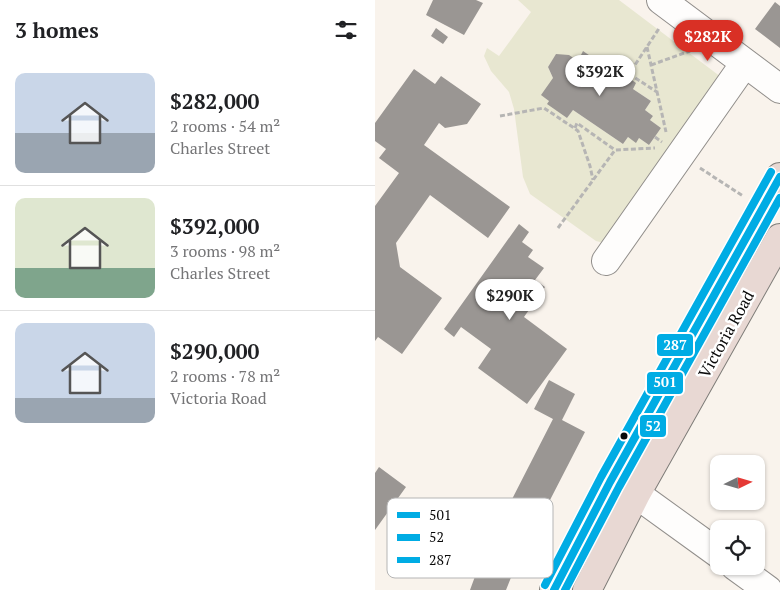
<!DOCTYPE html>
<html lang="en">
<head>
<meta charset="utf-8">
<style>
  :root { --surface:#fff; --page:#f6f6f6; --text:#202124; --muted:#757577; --line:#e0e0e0; --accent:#d93025 }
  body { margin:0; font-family:"PT Serif",serif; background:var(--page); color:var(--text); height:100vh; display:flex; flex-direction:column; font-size:19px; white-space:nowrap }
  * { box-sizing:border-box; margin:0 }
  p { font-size:16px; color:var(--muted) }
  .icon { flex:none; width:28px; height:28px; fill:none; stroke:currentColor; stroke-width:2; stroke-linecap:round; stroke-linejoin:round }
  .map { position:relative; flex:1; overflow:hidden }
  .side { display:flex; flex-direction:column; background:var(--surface); width:375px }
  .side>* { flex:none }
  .needle { width:32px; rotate:85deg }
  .fabs { position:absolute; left:335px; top:455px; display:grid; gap:10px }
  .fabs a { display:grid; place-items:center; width:55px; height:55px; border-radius:10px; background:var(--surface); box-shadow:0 1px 4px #0004; font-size:25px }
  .price { position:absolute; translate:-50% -42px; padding:0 11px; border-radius:18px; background:#fff; color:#222; font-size:16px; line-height:32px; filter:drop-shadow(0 1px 2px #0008) }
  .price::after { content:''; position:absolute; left:50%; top:30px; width:15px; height:11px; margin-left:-8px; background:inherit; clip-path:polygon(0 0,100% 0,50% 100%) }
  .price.selected { background:var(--accent); color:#fff }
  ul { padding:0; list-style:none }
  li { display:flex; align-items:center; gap:15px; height:125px; padding:0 15px }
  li+li { border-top:1px solid var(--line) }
  li span { display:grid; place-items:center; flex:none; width:140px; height:100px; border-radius:10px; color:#555 }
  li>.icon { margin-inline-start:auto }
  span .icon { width:60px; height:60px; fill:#fffc; stroke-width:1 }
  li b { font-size:21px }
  h2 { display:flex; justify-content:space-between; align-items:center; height:60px; padding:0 15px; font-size:21px }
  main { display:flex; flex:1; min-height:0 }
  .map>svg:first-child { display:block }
  .cemetery { fill:#e8e7d1; fill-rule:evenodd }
  .building { fill:#9a9693 }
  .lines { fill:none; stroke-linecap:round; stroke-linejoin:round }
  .minor-casing { stroke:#918e8b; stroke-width:30 }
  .highway-casing { stroke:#7e7c78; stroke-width:30 }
  .path { stroke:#b6b5b4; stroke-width:3; stroke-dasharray:5 2.5; stroke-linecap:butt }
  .minor { stroke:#fefdfc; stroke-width:28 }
  .highway { stroke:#e8d8d3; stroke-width:28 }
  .bus-1-casing { stroke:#fff; stroke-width:11 }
  .bus-2-casing { stroke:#fff; stroke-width:11 }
  .bus-3-casing { stroke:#fff; stroke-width:11 }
  .bus-1 { stroke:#00ace4; stroke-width:8 }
  .bus-2 { stroke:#00ace4; stroke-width:8 }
  .bus-3 { stroke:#00ace4; stroke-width:8 }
  .bus-dot { fill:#090909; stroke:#fff; stroke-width:2 }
  .labels { text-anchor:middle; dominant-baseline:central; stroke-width:5; stroke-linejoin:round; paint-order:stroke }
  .street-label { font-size:16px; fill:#090909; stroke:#fff }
  .key { fill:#fff; stroke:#b5b5b5; stroke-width:1 }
  .key-label { font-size:14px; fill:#090909 }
  .line-badge { stroke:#fff; stroke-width:2 }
  .badge-label { font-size:14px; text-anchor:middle; font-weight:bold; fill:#fff }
</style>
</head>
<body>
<main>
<section class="side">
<h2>3 homes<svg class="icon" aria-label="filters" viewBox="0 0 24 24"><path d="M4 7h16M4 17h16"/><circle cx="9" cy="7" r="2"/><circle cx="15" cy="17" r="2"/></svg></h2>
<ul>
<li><span style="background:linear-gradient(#c9d6e8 60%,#9aa5b1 0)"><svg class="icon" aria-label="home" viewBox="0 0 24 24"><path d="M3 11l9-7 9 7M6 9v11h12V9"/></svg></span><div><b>$282,000</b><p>2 rooms · 54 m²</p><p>Charles Street</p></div></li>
<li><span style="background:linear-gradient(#dfe7d0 70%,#7fa58c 0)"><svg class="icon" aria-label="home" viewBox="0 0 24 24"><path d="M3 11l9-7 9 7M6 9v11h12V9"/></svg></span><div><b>$392,000</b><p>3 rooms · 98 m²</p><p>Charles Street</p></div></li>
<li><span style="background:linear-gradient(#c9d6e8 75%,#9aa5b1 0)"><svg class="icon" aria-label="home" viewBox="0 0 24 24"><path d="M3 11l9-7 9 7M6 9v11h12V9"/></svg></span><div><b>$290,000</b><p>2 rooms · 78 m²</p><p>Victoria Road</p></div></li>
</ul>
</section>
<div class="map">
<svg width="405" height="590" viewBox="0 0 405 590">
  <rect width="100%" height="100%" fill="#f9f3ec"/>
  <!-- cemetery -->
  <path class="cemetery" d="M143,0H244L346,77L229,243L221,241L155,194L148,177L139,109L134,92L116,71L109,56L112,48L124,56L156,12ZM209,52L227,64L229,60L242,70L247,64L254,69L250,75L258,89L276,101L270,110L278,116L275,120L286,128L274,145L264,138L261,142L253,137L248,144L198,110L192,118L173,104L178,78L173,67L181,55L203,61Z"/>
  <!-- building -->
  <path class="building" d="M58,0H101L108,3L89,35L51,15Z
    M400,2L405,6V48L380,29Z
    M61,28L73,37L68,44L56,36Z
    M208,51L227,64L229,60L242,70L246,64L254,69L250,75L261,83L258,89L276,101L270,110L278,116L275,120L286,128L274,145L264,138L261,143L253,137L248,144L198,110L192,118L172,104L174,101L166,95L178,78L173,67L181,54L194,55L203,61Z
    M39,69L60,84L66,76L106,104L92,124L70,128L64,123L49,145L135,207L113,238L55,195L21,243L25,267L67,298L27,354L3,337L0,341V206L24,173L4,158L11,149L0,141V123Z
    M144,224L154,232L147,242L158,250L153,257L169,268L160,280L170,287L149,317L192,349L152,404L103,368L116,349L86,327L79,337L69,329Z
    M174,380L200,394L187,420L210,432L139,570L131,590H95L102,571L105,573L109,564L119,568L123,557L111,550L178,419L159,409Z
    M4,467L31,487L0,530V473Z"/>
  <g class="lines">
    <defs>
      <path id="minor" d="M286,0L405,89
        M231,261L370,63
        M261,494L344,554
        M360,566L393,590"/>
      <path id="highway" d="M179,590L235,482L405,177
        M212,590L261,494L405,238"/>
    </defs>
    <!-- minor casing -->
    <use href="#minor" class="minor-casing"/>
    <!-- highway casing -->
    <use href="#highway" class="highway-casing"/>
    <!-- path -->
    <path class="path" d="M272,47L291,132
      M276,65L315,51
      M254,74L282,92
      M252,77L285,27
      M125,116L169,108L199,128L203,131L215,166L218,180
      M200,128L202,123L240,150
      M280,137L287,142
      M325,168L368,196
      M183,228L240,150L280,148"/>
    <!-- minor -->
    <use href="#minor" class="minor"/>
    <!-- highway -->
    <use href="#highway" class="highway"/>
    <defs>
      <path id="bus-1" d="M179,590L235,482L405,177"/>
      <path id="bus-2" d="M190,590L244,487L405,198"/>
      <path id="bus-3" d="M170,585L226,477L396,172"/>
    </defs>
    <!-- bus-1 casing -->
    <use href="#bus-1" class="bus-1-casing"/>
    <!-- bus-2 casing -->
    <use href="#bus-2" class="bus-2-casing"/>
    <!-- bus-3 casing -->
    <use href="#bus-3" class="bus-3-casing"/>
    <!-- bus-1 -->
    <use href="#bus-1" class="bus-1"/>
    <!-- bus-2 -->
    <use href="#bus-2" class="bus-2"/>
    <!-- bus-3 -->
    <use href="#bus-3" class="bus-3"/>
  </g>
  <!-- markers -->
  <circle class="bus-dot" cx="249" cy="436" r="4.5"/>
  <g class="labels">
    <!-- street labels -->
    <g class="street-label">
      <text transform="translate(351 334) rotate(-61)">Victoria Road</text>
    </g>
  </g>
  <!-- legend -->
  <rect x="12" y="498" width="166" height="80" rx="8" class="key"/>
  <rect x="22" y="512" width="23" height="6" fill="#00ace4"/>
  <rect x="22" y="534" width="23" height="7" fill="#00ace4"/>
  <rect x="22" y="557" width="23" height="6" fill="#00ace4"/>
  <g class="key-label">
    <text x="54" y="520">501</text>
    <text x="54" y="542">52</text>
    <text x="54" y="565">287</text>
  </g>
  <g class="line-badge">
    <rect x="281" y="333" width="38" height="24" rx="5" fill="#00ace4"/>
    <rect x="271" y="371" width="38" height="24" rx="5" fill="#00ace4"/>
    <rect x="264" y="414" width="28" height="24" rx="5" fill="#00ace4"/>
  </g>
  <g class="badge-label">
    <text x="300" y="350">287</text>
    <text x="290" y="387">501</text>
    <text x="278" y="431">52</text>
  </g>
</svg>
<div class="fabs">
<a><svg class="needle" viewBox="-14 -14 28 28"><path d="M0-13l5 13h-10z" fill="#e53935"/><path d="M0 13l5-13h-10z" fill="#757577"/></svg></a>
<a><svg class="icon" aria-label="locate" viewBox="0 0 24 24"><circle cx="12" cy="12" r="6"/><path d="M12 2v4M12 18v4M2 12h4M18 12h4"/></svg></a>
</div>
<b class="price selected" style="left:333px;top:62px">$282K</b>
<b class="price" style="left:225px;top:97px">$392K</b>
<b class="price" style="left:135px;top:321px">$290K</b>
</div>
</main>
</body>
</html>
